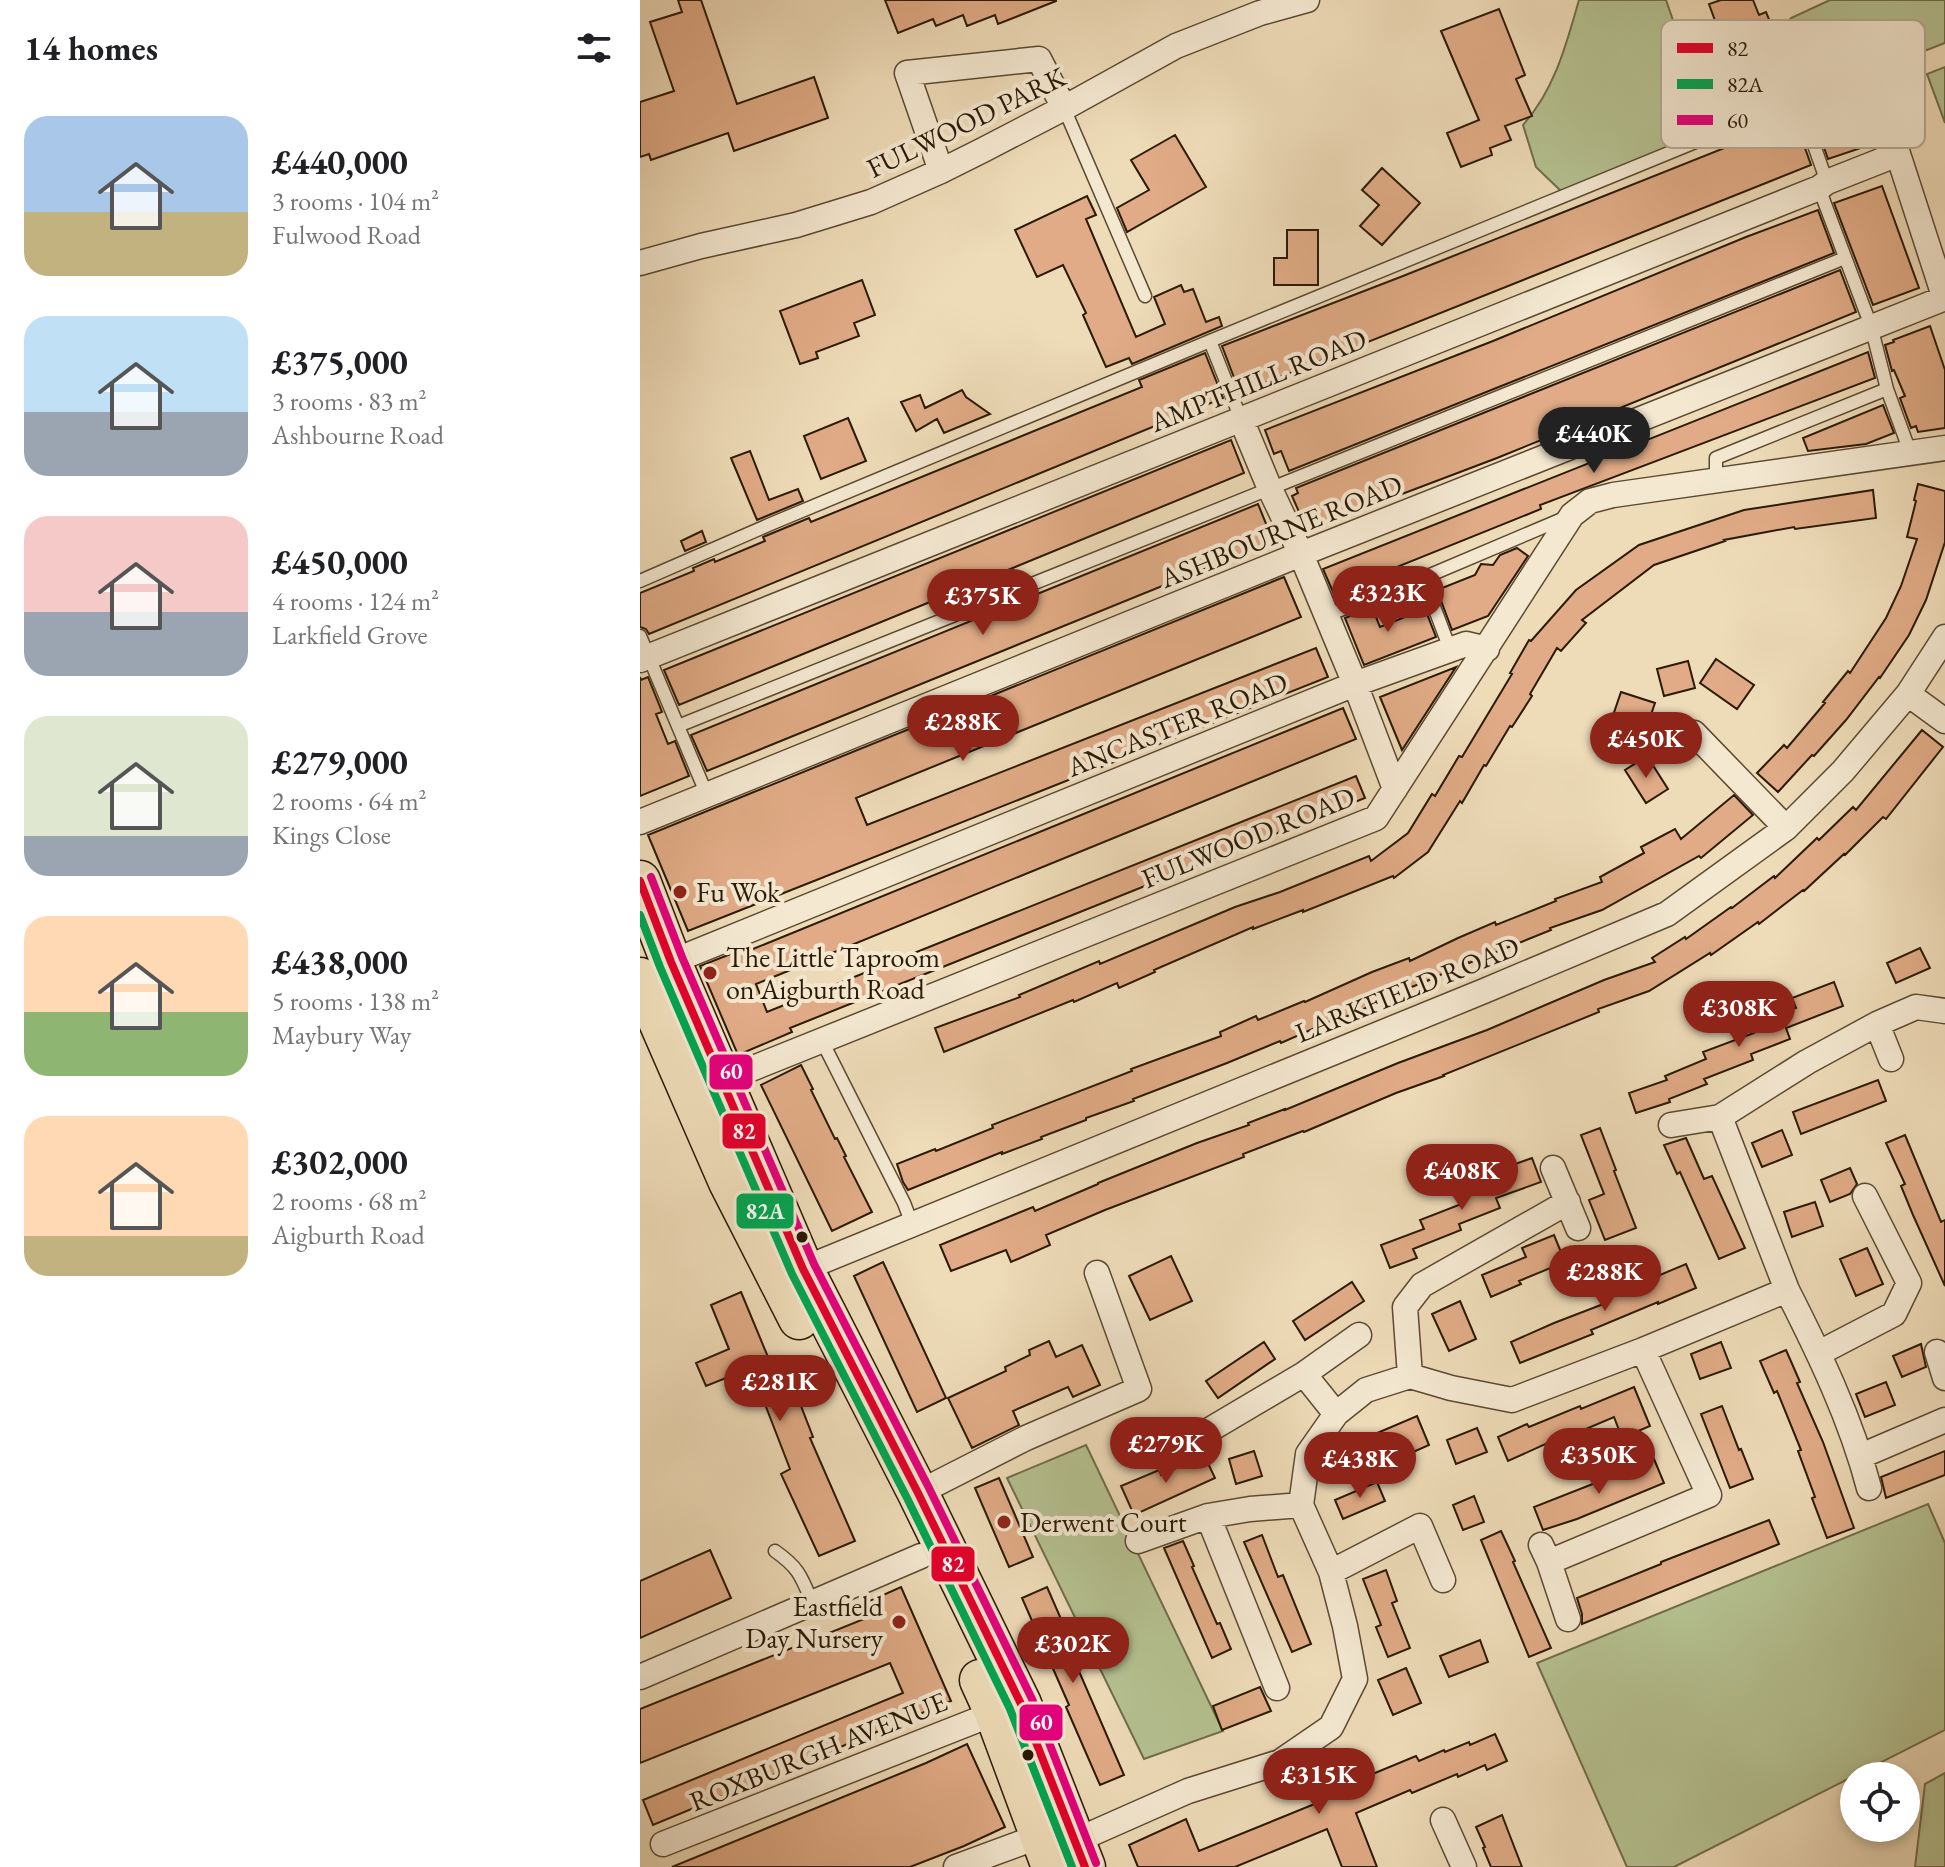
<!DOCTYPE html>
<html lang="en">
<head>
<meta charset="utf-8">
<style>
  :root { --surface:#fff; --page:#f6f6f6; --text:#202124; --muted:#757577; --accent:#8f2418 }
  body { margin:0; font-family:"EB Garamond",serif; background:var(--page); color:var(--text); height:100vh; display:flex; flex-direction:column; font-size:30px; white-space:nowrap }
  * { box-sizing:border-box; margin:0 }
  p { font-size:26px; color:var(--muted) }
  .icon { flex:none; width:44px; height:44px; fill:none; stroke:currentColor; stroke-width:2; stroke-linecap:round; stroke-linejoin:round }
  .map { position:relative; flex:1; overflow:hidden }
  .side { display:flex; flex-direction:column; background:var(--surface); width:640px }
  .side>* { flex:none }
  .buttons { position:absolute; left:1200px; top:1762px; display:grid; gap:16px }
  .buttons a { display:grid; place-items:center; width:80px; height:80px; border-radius:50%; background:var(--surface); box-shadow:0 4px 12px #0003; font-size:40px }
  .price { position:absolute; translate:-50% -68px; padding:0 18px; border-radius:28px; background:var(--accent); color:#fff; font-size:26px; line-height:52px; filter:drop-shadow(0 2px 4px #0008) }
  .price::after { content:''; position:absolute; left:50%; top:48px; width:24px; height:18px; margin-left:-12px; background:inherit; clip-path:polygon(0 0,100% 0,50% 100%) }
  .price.active { background:#222; color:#fff }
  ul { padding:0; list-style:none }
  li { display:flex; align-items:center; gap:24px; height:200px; padding:0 24px }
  li span { display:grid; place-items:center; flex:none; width:224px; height:160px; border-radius:24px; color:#555 }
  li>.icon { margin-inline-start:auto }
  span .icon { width:96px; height:96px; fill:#fffc; stroke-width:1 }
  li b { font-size:34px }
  h2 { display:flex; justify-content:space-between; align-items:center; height:96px; padding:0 24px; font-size:34px }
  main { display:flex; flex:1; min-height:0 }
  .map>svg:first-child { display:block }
  .green { fill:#b5c191; stroke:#706d4b; stroke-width:2 }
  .building { fill:#e0ab86; stroke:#2a1905; stroke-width:2 }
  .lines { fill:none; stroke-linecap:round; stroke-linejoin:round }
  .service-casing { stroke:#5b4a32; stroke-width:15 }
  .minor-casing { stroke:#5b4a32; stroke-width:27 }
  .trunk-casing { stroke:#2a1905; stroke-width:43 }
  .service { stroke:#f4e8d1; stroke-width:12 }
  .minor { stroke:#f4e8d1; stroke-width:24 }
  .trunk { stroke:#eedbb8; stroke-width:40 }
  .bus-1-casing { stroke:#f4e8d1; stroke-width:14 }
  .bus-2-casing { stroke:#f4e8d1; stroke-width:14 }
  .bus-3-casing { stroke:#f4e8d1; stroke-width:14 }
  .bus-1 { stroke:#e4002b; stroke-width:8 }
  .bus-2 { stroke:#00a651; stroke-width:8 }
  .bus-3 { stroke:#e5007d; stroke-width:8 }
  .poi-dot { fill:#8f2418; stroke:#f4e8d1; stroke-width:3 }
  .bus-dot { fill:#2a1905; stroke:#f4e8d1; stroke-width:3 }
  .labels { text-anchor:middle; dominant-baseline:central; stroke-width:8; stroke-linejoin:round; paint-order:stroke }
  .street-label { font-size:28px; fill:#2a1905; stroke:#f4e8d1 }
  .poi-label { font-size:28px; fill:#2a1905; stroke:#f4e8d1; text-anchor:start }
  .key { fill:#f4e8d1; stroke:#b7aa94; stroke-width:2 }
  .key-label { font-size:22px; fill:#2a1905 }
  .line-badge { stroke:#f4e8d1; stroke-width:3 }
  .badge-label { font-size:22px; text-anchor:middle; font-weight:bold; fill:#fff }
</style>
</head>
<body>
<main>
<section class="side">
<h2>14 homes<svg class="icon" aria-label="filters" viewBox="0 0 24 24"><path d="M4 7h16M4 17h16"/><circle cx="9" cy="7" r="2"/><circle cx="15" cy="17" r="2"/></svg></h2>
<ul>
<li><span style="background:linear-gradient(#a9c7e8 60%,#c2b280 0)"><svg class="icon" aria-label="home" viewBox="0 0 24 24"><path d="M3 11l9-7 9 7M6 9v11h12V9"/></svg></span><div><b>£440,000</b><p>3 rooms · 104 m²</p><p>Fulwood Road</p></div></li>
<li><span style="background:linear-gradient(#bfe0f5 60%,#9aa5b1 0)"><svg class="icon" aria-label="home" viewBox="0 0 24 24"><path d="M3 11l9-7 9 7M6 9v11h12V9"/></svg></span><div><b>£375,000</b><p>3 rooms · 83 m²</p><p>Ashbourne Road</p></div></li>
<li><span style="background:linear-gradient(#f6c9c9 60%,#9aa5b1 0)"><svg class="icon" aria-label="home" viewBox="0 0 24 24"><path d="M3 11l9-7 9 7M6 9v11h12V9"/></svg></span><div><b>£450,000</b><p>4 rooms · 124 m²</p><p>Larkfield Grove</p></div></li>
<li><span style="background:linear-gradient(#dfe7d0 75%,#9aa5b1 0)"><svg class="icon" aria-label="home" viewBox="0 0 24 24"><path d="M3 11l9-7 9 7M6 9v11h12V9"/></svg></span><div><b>£279,000</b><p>2 rooms · 64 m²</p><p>Kings Close</p></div></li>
<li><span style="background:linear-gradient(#ffd9b3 60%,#8fb573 0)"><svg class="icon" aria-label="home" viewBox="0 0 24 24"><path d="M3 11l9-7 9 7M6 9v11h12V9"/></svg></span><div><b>£438,000</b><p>5 rooms · 138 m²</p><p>Maybury Way</p></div></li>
<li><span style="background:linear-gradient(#ffd9b3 75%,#c2b280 0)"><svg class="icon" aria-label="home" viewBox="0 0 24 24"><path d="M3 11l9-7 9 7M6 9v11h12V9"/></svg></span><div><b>£302,000</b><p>2 rooms · 68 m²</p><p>Aigburth Road</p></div></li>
</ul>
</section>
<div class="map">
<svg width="1305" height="1867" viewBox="0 0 1305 1867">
  <rect width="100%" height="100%" fill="#eedbb8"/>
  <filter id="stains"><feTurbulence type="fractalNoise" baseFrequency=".0025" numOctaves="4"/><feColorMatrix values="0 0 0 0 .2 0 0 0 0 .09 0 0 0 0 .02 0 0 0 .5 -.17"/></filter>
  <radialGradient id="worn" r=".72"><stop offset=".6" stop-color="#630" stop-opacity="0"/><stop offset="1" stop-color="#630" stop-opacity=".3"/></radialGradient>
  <!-- green -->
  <path class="green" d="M939,0H1026L1072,134L923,193L896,167L883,125C915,89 926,45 939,0Z
    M1190,0H1305V43L1246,66L1151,86L1137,76L1132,42L1151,18Z
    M1305,67V123L1287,74Z
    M446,1445L583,1731L504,1759L367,1478Z
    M1288,1504L1305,1543V1730L1034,1867H987L897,1663Z
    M1305,1773V1867H1275L1285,1784Z"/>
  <!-- building -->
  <path class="building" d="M38,0H61L97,104L174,77L188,118L94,151L88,133L11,160L9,154L0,157V102L34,91L10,22L42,12Z
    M245,0H416V1L358,24L355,15L327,26L323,15L296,26L293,19L258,33Z
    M1081,0H1113L1119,15L1126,12L1133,29L1100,42L1098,36L1091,39L1085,23L1077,26L1069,4Z
    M859,9L885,75L876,79L892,116L865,126L871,140L850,148L852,155L821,167L807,133L839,120L801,31Z
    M1209,88L1230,145L1188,159L1171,110L1174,109L1172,104Z
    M1154,117L1171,165L600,393L582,346L763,276L1087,147L1084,140L1129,121L1131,126Z
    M535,135L566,187L487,232L477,208L509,190L491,160Z
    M742,168L780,203L742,245L720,226L739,205L722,190Z
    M1242,186L1279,288L1233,305L1194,203Z
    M447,196L456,215L446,219L496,337L525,324L514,297L541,285L544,292L553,289L566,322L579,317L582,326L492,364L489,358L466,367L443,315L446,313L423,265L397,277L375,230Z
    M1178,210L1194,253L649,471L641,451L634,454L625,430L853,341L1106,237Z
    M647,230H678V285H634V258H647Z
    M1200,270L1216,312L857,458L667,530L652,496L658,493L656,488Z
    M222,280L235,315L214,323L219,336L176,352L178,358L160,364L140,311Z
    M1290,326L1305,370V428L1278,432L1276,426L1271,428L1260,398L1265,396L1254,370L1252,371L1245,345L1254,342L1253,340Z
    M1228,352L1235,378L900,505L901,509L722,581L726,591L699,601L695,592H693L683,569Z
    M565,353L583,398L9,634L6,629L0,627V593L54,571L53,568L74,559L75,562L125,541L123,537L169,518L171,522L502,387L499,380Z
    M322,390L326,397L350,414L304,433L297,419L276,431L261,402L280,395L285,408Z
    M1243,405L1254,433L1226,444L1168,451L1163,438Z
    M208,418L226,461L181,479L164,436Z
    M591,440L604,473L39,705L24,670Z
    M110,451L129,500L158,489L163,501L117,520L91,458Z
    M1278,484L1305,491V542L1286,600L1269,635L1240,678L1239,677L1206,720L1174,756L1172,755L1138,792L1117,773L1144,745L1147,748L1185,703L1183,702L1208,671L1210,673L1246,618L1261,586L1277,539L1267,537L1276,501L1274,500Z
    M1233,490L1236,518L1155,529L1154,527L1084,540L1085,541L1014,565L942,620L946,623L921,651L917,648L890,694L892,696L872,727L870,726L846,766L844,765L822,803L820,801L788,852L754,878L753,876L663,912V910L613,929V927L514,970L515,972L479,988L477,983L434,1002L433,1000L304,1052L295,1028L380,997L379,995L459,961L460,964L595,907L640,892L729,856L731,861L768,833L792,794L795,796L819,756L822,757L872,674L870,673L889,640L891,641L936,590L999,545L1104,510Z
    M618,504L633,541L67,771L51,735Z
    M62,531L66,542L45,551L41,541Z
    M877,548L888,556L848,616L812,630L797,590L835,575L841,564L853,565L860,555Z
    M644,577L661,617L216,798L227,825L676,648L688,677L48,931L8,835Z
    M732,607L740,627L785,609L796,637L724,665L705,618Z
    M1076,659L1114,685L1097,709L1060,683Z
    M1048,661L1055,688L1024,696L1017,669Z
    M816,667L762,750L740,697Z
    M0,677L1,680L8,677L22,712L16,714L28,744L35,741L49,776L0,796Z
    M981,692L1015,703L1001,744L967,733Z
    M703,708L716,739L116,984L127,1012L716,776L725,798L150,1028L152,1032L98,1055L60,966L111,946L113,949Z
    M1282,730L1303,747L1246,819L1243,817L1205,855L1204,854L1164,891L1163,890L1119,924L1118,922L1071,955L1070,953L1009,991L958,1009L959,1012L803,1075L804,1076L756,1093L664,1132L663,1131L603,1154L604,1157L465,1210L406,1235L410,1245L371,1262L366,1250L311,1271L300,1245L393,1207L395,1211L458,1184V1183L557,1143L609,1125L608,1123L645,1109V1110L758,1063L847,1030L964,980L1015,962L1012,958L1045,937L1046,939L1091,907L1092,908L1134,876L1135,878L1177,838L1179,840L1213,807L1216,810Z
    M1007,756L1028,789L1006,803L985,770Z
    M1094,795L1113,815L1061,858L1059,856L962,910L910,928L911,930L829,963L828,962L787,981L727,1004L728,1007L694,1022L693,1020L641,1043L640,1041L587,1063L493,1099L494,1101L446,1118V1120L401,1137L402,1139L362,1154V1152L268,1190L263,1182L257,1164L295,1149L296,1151L353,1128L352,1125L492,1071L491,1069L581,1036L580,1032L616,1016L618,1020L664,1001L665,1002L732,972L769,958L770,961L818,938L855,922L856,925L916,901L915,899L962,882L960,877L1004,853L1001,847L1035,829L1041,839Z
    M1280,948L1290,968L1256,983L1247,963Z
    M1194,982L1203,1006L1146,1028L1150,1039L1111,1054L1113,1060L1064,1079L1067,1084L1029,1099L1030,1102L996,1113L989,1093L1027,1080L1025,1076L1066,1059L1063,1052L1114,1033L1111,1025L1156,1008L1152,998Z
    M161,1065L173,1089L171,1090L195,1139L197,1138L206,1156L204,1157L232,1212L192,1231L121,1085Z
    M1238,1080L1246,1101L1161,1134L1153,1112Z
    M960,1128L976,1170L974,1171L996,1228L965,1240L949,1200L964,1194L941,1135Z
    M1142,1130L1152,1155L1122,1167L1112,1143Z
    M1265,1135L1301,1222L1305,1220V1286L1273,1215L1261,1186L1265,1184L1246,1143Z
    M1046,1138L1064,1179L1072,1176L1105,1248L1079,1259L1040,1172L1037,1174L1024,1145Z
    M892,1158L901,1182L856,1198L860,1208L819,1224L821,1230L773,1249L777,1258L750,1268L741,1245L784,1229L780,1220L824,1203L821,1195L867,1176L864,1168Z
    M1210,1168L1217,1184L1210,1194L1190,1202L1181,1180Z
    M1175,1202L1183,1226L1152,1237L1144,1212Z
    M914,1235L925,1262L879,1281L881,1284L851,1297L842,1275L886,1257L882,1248Z
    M1227,1248L1243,1284L1216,1296L1200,1259Z
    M531,1256L552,1301L510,1320L489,1276Z
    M243,1262L306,1398L277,1412L214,1276Z
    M1046,1264L1056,1288L1018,1304V1302L951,1330L953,1334L880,1363L871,1342L914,1323L966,1303L963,1299Z
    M712,1282L724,1301L665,1340L653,1321Z
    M101,1292L133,1369L145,1365L173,1437L170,1438L215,1541L179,1556L141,1474L150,1469L111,1368L66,1386L56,1363L89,1349L71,1305Z
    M820,1301L836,1339L809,1351L792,1314Z
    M409,1341L416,1357L442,1345L460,1385L433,1397L428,1387L373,1411L379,1425L332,1448L308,1398L366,1371L365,1367L390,1355L389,1350Z
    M624,1342L635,1359L578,1398L566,1381Z
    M1081,1342L1091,1368L1060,1379L1051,1354Z
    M1281,1344L1286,1367L1262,1377L1253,1356Z
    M1146,1350L1160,1382L1157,1383L1183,1442L1214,1528L1187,1538L1172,1498L1175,1497L1158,1451L1161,1450L1137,1391L1134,1393L1120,1361Z
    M1246,1382L1255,1405L1225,1417L1216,1394Z
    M994,1387L1010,1426L982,1438L974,1417L913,1443L912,1441L868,1461L858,1437L887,1424L889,1427L940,1406L941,1409Z
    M1082,1406L1099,1450L1101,1449L1113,1479L1090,1488L1061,1414Z
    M777,1416L789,1445L735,1469L723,1439Z
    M837,1428L847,1452L816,1464L807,1440Z
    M614,1451L622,1476L596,1484L589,1459Z
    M1305,1451V1475L1246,1498L1241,1477Z
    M564,1455L575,1478L494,1515L481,1486L519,1470L521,1475Z
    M1014,1459L1024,1483L937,1519L903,1530L894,1507L968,1478L969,1479Z
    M359,1478L393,1557L369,1567L335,1488Z
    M737,1482L745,1501L703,1519L695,1500Z
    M834,1496L844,1522L823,1530L813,1505Z
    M1129,1520L1139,1544L942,1624V1614L937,1598L1021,1564V1562Z
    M861,1531L875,1561L873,1562L911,1648L889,1657L841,1540Z
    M622,1535L638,1577L643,1575L671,1644L652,1652L604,1542Z
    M543,1541L554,1566L552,1567L577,1624L580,1623L591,1649L572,1658L524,1548Z
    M70,1550L91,1598L0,1638V1581Z
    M746,1570L757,1601L752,1603L770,1648L748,1657L736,1627L741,1625L723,1579Z
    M261,1587L311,1701L13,1825L3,1800L263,1693L250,1663L0,1763V1709L229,1617L223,1604Z
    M407,1587L442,1667L438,1669L484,1775L460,1785L426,1707L429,1705L382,1598Z
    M840,1640L848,1662L809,1677L800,1656Z
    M766,1668L781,1703L753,1715L738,1680Z
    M620,1687L631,1711L582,1730L573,1706Z
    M855,1734L867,1761L847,1770L845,1765L818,1777L817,1774L772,1793L770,1790L716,1813L737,1867H702L687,1829L595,1867H498L489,1845L546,1819L559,1851L677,1803L676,1801L732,1779L730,1775L776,1756L779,1761L804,1750L805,1752L829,1742L830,1745Z
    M327,1744L365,1827L324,1846L270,1867H32L286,1763Z
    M862,1815L870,1836L882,1867H851L843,1848L845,1847L836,1827Z"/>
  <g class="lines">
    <defs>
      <path id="service" d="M424,108L505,296
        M1187,182L1158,100L1228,71
        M1179,188L1231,326L1247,389L1270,452
        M601,419L570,341L1158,100
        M1076,481V458L1247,389
        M783,578L810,649
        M0,581L133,523L570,341
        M685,616L783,578L927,517
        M0,636L67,795
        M38,726L1205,258
        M182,1041L264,1203L272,1224
        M135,1551C159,1568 161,1576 172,1602"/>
      <path id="minor" d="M1228,71L1258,154L1305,299
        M301,171L267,73L399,59L424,108
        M0,263L61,246L156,225L231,202L301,171L343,150L424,108L536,46L620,13L667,0
        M601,419L630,489L661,554L715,684L755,789
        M0,660L1179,188L1187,182L1258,154
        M1268,694L1305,721
        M1054,733L1146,828
        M0,822L661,554L1305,298
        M22,969L31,962L715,684L826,644L847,649
        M1237,1024L1251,1059
        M81,1081L736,818L932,515L950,501L973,495L1305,448
        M1031,1125L1080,1117L1167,1062L1237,1024L1276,1007L1305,1011
        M913,1168L938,1228
        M163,1269L844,991L1027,914L1146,828L1203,771L1268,694L1305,637
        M1147,1290C1179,1353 1211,1419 1229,1488
        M1297,1352L1305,1378
        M1179,1353L1254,1314L1269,1283L1225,1196
        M664,1374L696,1414
        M770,1376L765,1307L782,1285L928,1202
        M571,1429L664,1374L719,1335
        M1221,1456L1305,1420
        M278,1493L386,1438L499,1389L457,1273
        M568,1516L637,1688
        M498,1541L568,1516L610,1509L661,1505
        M901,1545L909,1562L928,1619
        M909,1562L1069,1495L1003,1350
        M691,1572L780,1526L803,1580
        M0,1677L281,1556
        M803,1820L824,1867
        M435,1841L548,1791L640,1762L691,1727L715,1679L705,1626L691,1572L661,1505L668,1454L696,1414L726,1390L770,1376L811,1388L872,1400L1003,1350L1147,1290L1080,1117
        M23,1844L355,1713
        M316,1867L400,1836"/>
      <path id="trunk" d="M0,881L31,962L163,1269L278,1493L381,1704L445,1867
        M0,978L89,1182L159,1319
        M340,1680L355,1713L412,1867"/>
    </defs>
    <!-- service casing -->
    <use href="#service" class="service-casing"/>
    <!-- minor casing -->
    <use href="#minor" class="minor-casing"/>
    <!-- trunk casing -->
    <use href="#trunk" class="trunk-casing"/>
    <!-- service -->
    <use href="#service" class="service"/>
    <!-- minor -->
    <use href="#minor" class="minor"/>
    <!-- trunk -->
    <use href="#trunk" class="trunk"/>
    <defs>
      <path id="bus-1" d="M0,881L31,962L163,1269L278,1493L381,1704L445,1867"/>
      <path id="bus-2" d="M0,915L20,967L152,1274L267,1498L370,1709L432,1867"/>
      <path id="bus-3" d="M11,877L42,957L174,1264L289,1488L392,1699L456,1863"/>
    </defs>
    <!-- bus-1 casing -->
    <use href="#bus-1" class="bus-1-casing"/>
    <!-- bus-2 casing -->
    <use href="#bus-2" class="bus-2-casing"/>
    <!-- bus-3 casing -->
    <use href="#bus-3" class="bus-3-casing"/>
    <!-- bus-1 -->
    <use href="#bus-1" class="bus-1"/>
    <!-- bus-2 -->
    <use href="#bus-2" class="bus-2"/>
    <!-- bus-3 -->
    <use href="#bus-3" class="bus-3"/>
  </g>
  <!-- markers -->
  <g class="poi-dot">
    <circle cx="40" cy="892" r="8"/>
    <circle cx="70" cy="973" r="8"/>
    <circle cx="364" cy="1522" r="8"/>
    <circle cx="259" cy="1622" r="8"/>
  </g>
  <g class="bus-dot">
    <circle cx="162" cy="1237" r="7"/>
    <circle cx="388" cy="1755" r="7"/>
  </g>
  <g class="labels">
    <!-- street labels -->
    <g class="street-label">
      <text transform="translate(326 122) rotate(-26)">FULWOOD PARK</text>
      <text transform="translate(618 380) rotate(-22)">AMPTHILL ROAD</text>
      <text transform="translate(641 531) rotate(-22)">ASHBOURNE ROAD</text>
      <text transform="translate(537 724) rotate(-22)">ANCASTER ROAD</text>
      <text transform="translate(608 837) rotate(-22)">FULWOOD ROAD</text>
      <text transform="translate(767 989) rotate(-22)">LARKFIELD ROAD</text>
      <text transform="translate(178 1751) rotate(-22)">ROXBURGH AVENUE</text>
    </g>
    <!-- poi labels -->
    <g class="poi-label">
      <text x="56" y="892">Fu Wok</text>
      <text x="86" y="957">The Little Taproom<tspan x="86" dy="32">on Aigburth Road</tspan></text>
      <text x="380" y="1522">Derwent Court</text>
      <text x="243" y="1606" text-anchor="end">Eastfield<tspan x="243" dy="32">Day Nursery</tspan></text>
    </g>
  </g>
  <!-- legend -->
  <rect x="1021" y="20" width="264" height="128" rx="12" class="key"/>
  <rect x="1037" y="43" width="36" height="10" fill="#e4002b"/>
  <rect x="1037" y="79" width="36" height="10" fill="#00a651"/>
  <rect x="1037" y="115" width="36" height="10" fill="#e5007d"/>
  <g class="key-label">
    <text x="1087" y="56">82</text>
    <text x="1087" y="92">82A</text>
    <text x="1087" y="128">60</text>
  </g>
  <g class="line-badge">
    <rect x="68" y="1053" width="46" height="38" rx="8" fill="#e5007d"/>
    <rect x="81" y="1112" width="46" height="38" rx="8" fill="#e4002b"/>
    <rect x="95" y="1192" width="60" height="38" rx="8" fill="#00a651"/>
    <rect x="290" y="1545" width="46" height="38" rx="8" fill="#e4002b"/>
    <rect x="378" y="1703" width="46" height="39" rx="8" fill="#e5007d"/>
  </g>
  <g class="badge-label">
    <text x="91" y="1079">60</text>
    <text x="104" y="1139">82</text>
    <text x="125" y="1219">82A</text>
    <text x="313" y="1572">82</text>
    <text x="401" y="1730">60</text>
  </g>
  <rect width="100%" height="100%" filter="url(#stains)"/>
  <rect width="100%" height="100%" fill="url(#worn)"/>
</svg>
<div class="buttons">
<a><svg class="icon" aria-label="locate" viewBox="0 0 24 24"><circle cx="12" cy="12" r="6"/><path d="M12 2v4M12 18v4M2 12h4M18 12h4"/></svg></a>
</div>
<b class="price active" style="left:954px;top:475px">£440K</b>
<b class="price" style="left:748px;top:634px">£323K</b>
<b class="price" style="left:343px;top:637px">£375K</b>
<b class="price" style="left:323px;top:763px">£288K</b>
<b class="price" style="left:1006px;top:780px">£450K</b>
<b class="price" style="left:1099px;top:1049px">£308K</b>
<b class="price" style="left:822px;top:1212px">£408K</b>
<b class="price" style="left:965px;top:1313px">£288K</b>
<b class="price" style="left:140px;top:1423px">£281K</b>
<b class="price" style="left:526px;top:1485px">£279K</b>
<b class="price" style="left:959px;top:1496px">£350K</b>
<b class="price" style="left:720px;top:1500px">£438K</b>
<b class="price" style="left:433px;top:1685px">£302K</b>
<b class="price" style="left:679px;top:1816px">£315K</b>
</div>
</main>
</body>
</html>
